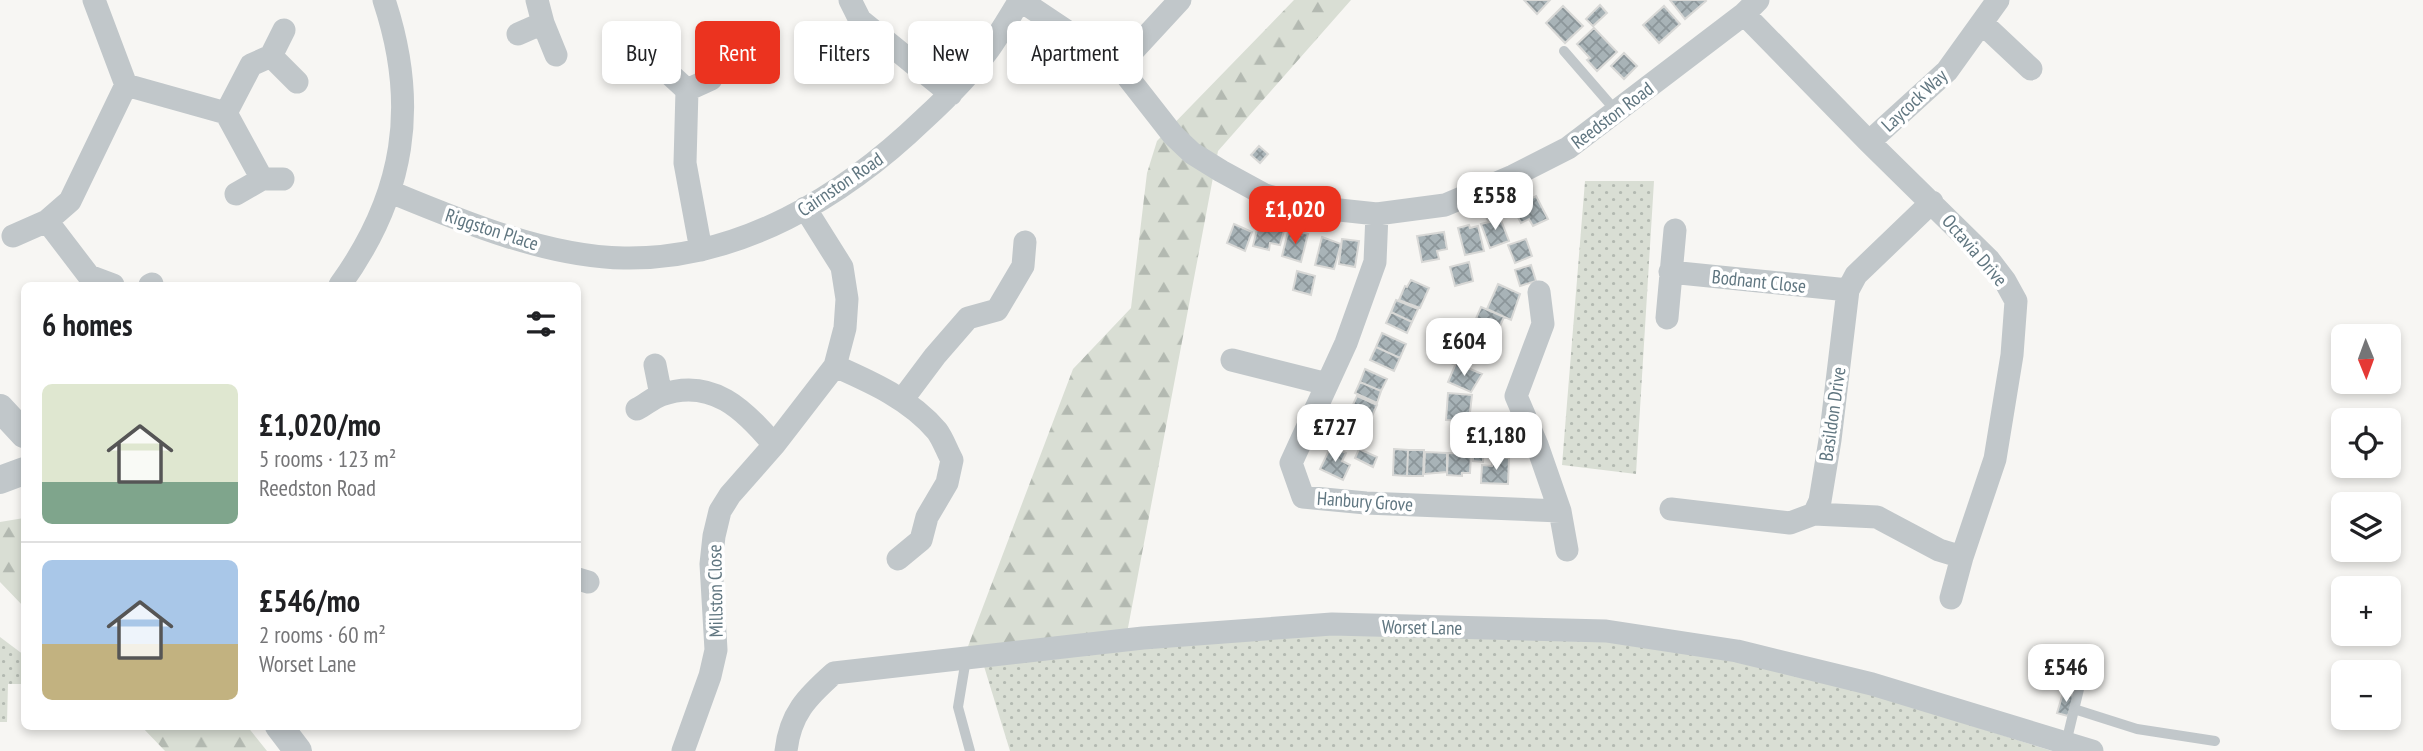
<!DOCTYPE html>
<html lang="en">
<head>
<meta charset="utf-8">
<style>
  :root { --surface:#fff; --page:#f2f2f2; --text:#202124; --muted:#757577; --line:#e0e0e0; --accent:#eb331f }
  body { margin:0; font-family:"PT Sans Narrow",sans-serif; background:var(--page); color:var(--text); height:100vh; display:flex; flex-direction:column; font-size:26px; white-space:nowrap }
  * { box-sizing:border-box; margin:0 }
  p { font-size:23px; color:var(--muted) }
  .icon { flex:none; width:38px; height:38px; fill:none; stroke:currentColor; stroke-width:2; stroke-linecap:round; stroke-linejoin:round }
  .map { position:relative; flex:1; overflow:hidden }
  .details { position:absolute; left:21px; top:282px; width:560px; height:448px; display:flex; flex-direction:column; background:var(--surface); border-radius:10px; box-shadow:0 4px 10px #0003 }
  .details>* { flex:none }
  .hud { position:absolute; left:602px; top:21px; width:665px; height:63px; display:flex; gap:14px }
  .needle { width:46px; rotate:179deg }
  .tools { position:absolute; left:2331px; top:324px; display:grid; gap:14px }
  .tools a { display:grid; place-items:center; width:70px; height:70px; border-radius:10px; background:var(--surface); box-shadow:0 4px 10px #0003; font-size:35px }
  .price { position:absolute; translate:-50% -60px; padding:0 16px; border-radius:14px; background:#fff; color:#222; font-size:23px; line-height:46px; filter:drop-shadow(0 2px 4px #0008) }
  .price::after { content:''; position:absolute; left:50%; top:42px; width:21px; height:16px; margin-left:-10px; background:inherit; clip-path:polygon(0 0,100% 0,50% 100%) }
  .price.active { background:var(--accent); color:#fff }
  ul { padding:0; list-style:none }
  li { display:flex; align-items:center; gap:21px; height:175px; padding:0 21px }
  li+li { border-top:2px solid var(--line) }
  li span { display:grid; place-items:center; flex:none; width:196px; height:140px; border-radius:10px; color:#555 }
  li>.icon { margin-inline-start:auto }
  span .icon { width:84px; height:84px; fill:#fffc; stroke-width:1 }
  li b { font-size:30px }
  h2 { display:flex; justify-content:space-between; align-items:center; height:84px; padding:0 21px; font-size:30px }
  .tag { padding:0 24px; border-radius:10px; background:var(--surface); box-shadow:0 4px 10px #0003; font-size:24px; line-height:63px }
  .tag.active { background:var(--accent); color:#fff }
  .map>svg:first-child { display:block }
  .grass { fill:url(#grass-dots) }
  .forest { fill:url(#forest-firs) }
  .building { fill:url(#building-cross-hatch); stroke:#d8d8d6; stroke-width:2 }
  .lines { fill:none; stroke-linecap:round; stroke-linejoin:round }
  .service { stroke:#c1c7ca; stroke-width:10 }
  .minor { stroke:#c1c7ca; stroke-width:23 }
  .tertiary { stroke:#c1c7ca; stroke-width:28 }
  .labels { text-anchor:middle; dominant-baseline:central; stroke-width:7; stroke-linejoin:round; paint-order:stroke }
  .street-label { font-size:19px; fill:#607680; stroke:#fff }
</style>
</head>
<body>
<div class="map">
<svg width="2423" height="751" viewBox="0 0 2423 751">
  <defs>
    <pattern id="grass-dots" width="8" height="8" patternUnits="userSpaceOnUse" patternTransform="scale(1.75)"><rect width="8" height="8" fill="#d9ded4"/><path d="M2 2h.1M6 6h.1" fill="none" stroke="#b3b9b1" stroke-width="1.8" stroke-linecap="round"/></pattern>
    <pattern id="forest-firs" width="22" height="20" patternUnits="userSpaceOnUse" patternTransform="scale(1.75)"><rect width="22" height="20" fill="#d9ded4"/><path d="M5 1l3.5 6h-7zM16 11l3.5 6h-7z" fill="#b3b9b1"/></pattern>
    <pattern id="building-cross-hatch" width="8" height="8" patternUnits="userSpaceOnUse" patternTransform="scale(1.75)"><rect width="8" height="8" fill="#a8b3b7"/><path d="M0 0l8 8M0 8l8-8" fill="none" stroke="#8c969a"/></pattern>
  </defs>
  <rect width="100%" height="100%" fill="#f7f6f3"/>
  <!-- grass -->
  <path class="grass" d="M1585,181H1654L1636,474L1562,465Z
    M1336,633L1609,642L1731,654L1872,694L2052,751H1010L983,663L1144,646Z
    M0,637L24,655V684H8L7,722H0Z"/>
  <!-- forest -->
  <path class="forest" d="M1294,0H1351L1218,151L1127,633L967,649L1073,369L1131,308L1147,173L1157,141Z
    M24,518V607L0,582V522Z
    M141,726H247L267,751H165Z"/>
  <!-- building -->
  <path class="building" d="M1524,0H1550L1537,14Z
    M1670,0H1705L1706,1L1685,19Z
    M1600,5L1607,13L1593,26L1586,19Z
    M1563,6L1583,26L1565,43L1546,23Z
    M1664,6L1680,24L1659,43L1643,25Z
    M1594,28L1617,52L1597,71L1587,60L1590,58L1577,44Z
    M1624,53L1637,66L1624,79L1611,66Z
    M1259,146L1268,154L1260,163L1251,155Z
    M1536,196L1548,219L1533,226L1529,219L1521,223L1513,208Z
    M1499,215L1509,241L1490,248L1481,224L1489,222L1487,219Z
    M1259,221L1285,227L1280,245L1270,243L1269,250L1253,246Z
    M1234,224L1252,232L1245,251L1227,243Z
    M1469,225L1470,228L1478,226L1484,251L1465,255L1458,228Z
    M1297,231L1308,234L1301,262L1282,256L1288,232L1296,234Z
    M1444,232L1447,249L1437,251L1439,259L1422,262L1417,236Z
    M1322,237L1341,244L1334,269L1315,265Z
    M1342,239L1359,241L1355,267L1339,264Z
    M1526,239L1532,256L1515,263L1508,245Z
    M1469,262L1473,281L1455,286L1450,267Z
    M1531,265L1536,281L1520,286L1515,270Z
    M1297,271L1315,276L1311,295L1293,290Z
    M1411,280L1429,288L1420,308L1399,300L1405,286L1407,287Z
    M1498,284L1520,294L1511,320L1487,309Z
    M1396,300L1418,309L1412,322L1391,312Z
    M1481,307L1504,317L1494,340L1471,330Z
    M1391,312L1412,322L1407,333L1386,323Z
    M1470,332L1493,342L1490,348L1493,349L1488,361L1463,349Z
    M1382,333L1406,344L1400,358L1376,347Z
    M1443,339L1461,347L1453,364L1436,356Z
    M1376,347L1400,358L1394,371L1370,360Z
    M1456,363L1482,374L1471,392L1448,382Z
    M1365,369L1387,379L1381,391L1360,382Z
    M1360,382L1381,391L1377,403L1355,393Z
    M1448,393L1472,395L1469,421L1446,420Z
    M1357,396L1377,405L1368,425L1351,417L1354,411L1351,409Z
    M1347,417L1368,426L1358,447L1341,439L1344,432L1341,431Z
    M1487,417L1493,433L1478,439L1472,424Z
    M1473,442H1484L1483,462L1473,461Z
    M1331,446L1346,453L1342,461L1350,465L1343,480L1320,469Z
    M1359,449L1377,457L1373,467L1355,458Z
    M1394,449L1408,450L1407,476L1393,475Z
    M1408,450H1424L1423,476H1407Z
    M1425,452L1447,453V472L1424,474Z
    M1448,453L1471,454L1470,473H1462V476L1447,475Z
    M1492,457L1509,458L1508,484L1481,483L1482,465L1492,466Z
    M2063,693L2074,696L2068,716L2057,713Z"/>
  <g class="lines">
    <!-- service -->
    <path class="service" d="M1564,51L1616,111
      M966,659L958,707L970,751
      M2074,709L2137,729L2215,741
      M2066,743L2079,689"/>
    <!-- minor -->
    <path class="minor" d="M94,0L126,85L226,113L262,179
      M537,0L543,23L556,55
      M850,0L860,20L951,94
      M1020,0L1119,66L1173,135L1192,153L1221,171L1265,195L1311,207L1377,214L1445,205L1513,176L1568,148L1744,14L1758,0
      M1744,14L1869,142L1989,260L2005,281L2016,301L2012,355L1995,459L1962,557L1951,598
      M1982,23L2031,69
      M284,30L271,56L297,82
      M518,34L543,23
      M1119,66L1180,0
      M662,67L687,90L711,79
      M687,90L685,163L701,250
      M226,113L251,65L271,56
      M1869,142L1947,71L1998,0
      M391,192C461,221 547,257 624,258C739,260 843,197 924,119C947,98 970,75 989,49C1000,33 1010,16 1020,0
      M236,194L262,179H283
      M1377,214L1375,262L1346,343L1291,463L1303,497L1366,503L1560,511
      M13,236L47,221
      M1670,272L1848,290
      M113,285L89,276L47,221L70,201L126,85
      M150,285L152,284
      M340,285C405,195 419,105 384,0
      M1539,292L1543,324L1516,396L1537,445L1560,511L1567,550
      M1667,318L1675,230
      M1232,360L1327,384
      M655,365L661,395
      M835,366C871,382 910,399 937,431C943,439 947,451 952,460L947,483L927,517L921,540L898,559
      M902,400L935,356L968,318L997,310L1023,266L1025,242
      M637,409C645,405 653,398 661,395C712,377 745,410 774,445
      M1671,509L1790,523L1814,514L1820,501L1830,440L1848,290L1856,275L1932,202
      M1814,514L1877,517L1939,550L1962,557
      M578,579L588,582
      M683,751L710,676L716,650L711,564L714,536L720,511L730,495L774,445L835,366L845,328L847,299L842,267L805,208
      M786,751C790,714 807,697 834,673L1143,638L1332,624L1606,631L1737,651L1872,684L2092,751"/>
    <!-- tertiary -->
    <path class="tertiary" d="M0,408L24,434
      M0,480L24,471
      M279,726L298,751"/>
  </g>
  <g class="labels">
    <!-- street labels -->
    <g class="street-label">
      <text transform="translate(1914 100) rotate(-43)">Laycock Way</text>
      <text transform="translate(1612 115) rotate(-37)">Reedston Road</text>
      <text transform="translate(840 184) rotate(-34)">Cairnston Road</text>
      <text transform="translate(492 229) rotate(18)">Riggston Place</text>
      <text transform="translate(1975 250) rotate(49)">Octavia Drive</text>
      <text transform="translate(1759 281) rotate(6)">Bodnant Close</text>
      <text transform="translate(1832 414) rotate(-82)">Basildon Drive</text>
      <text transform="translate(1365 501) rotate(4)">Hanbury Grove</text>
      <text transform="translate(715 591) rotate(-91)">Millston Close</text>
      <text transform="translate(1422 627) rotate(1)">Worset Lane</text>
    </g>
  </g>
</svg>
<div class="tools">
<a><svg class="needle" viewBox="-14 -14 28 28"><path d="M0-13l5 13h-10z" fill="#e53935"/><path d="M0 13l5-13h-10z" fill="#757577"/></svg></a>
<a><svg class="icon" aria-label="locate" viewBox="0 0 24 24"><circle cx="12" cy="12" r="6"/><path d="M12 2v4M12 18v4M2 12h4M18 12h4"/></svg></a>
<a><svg class="icon" aria-label="layers" viewBox="0 0 24 24"><path d="M12 4l9 5-9 5-9-5zM3 14l9 5 9-5"/></svg></a>
<a>+</a>
<a>−</a>
</div>
<b class="price" style="left:1495px;top:232px">£558</b>
<b class="price active" style="left:1295px;top:246px">£1,020</b>
<b class="price" style="left:1464px;top:378px">£604</b>
<b class="price" style="left:1335px;top:464px">£727</b>
<b class="price" style="left:1496px;top:472px">£1,180</b>
<b class="price" style="left:2066px;top:704px">£546</b>
<div class="hud">
<a class="tag">Buy</a>
<a class="tag active">Rent</a>
<a class="tag">Filters</a>
<a class="tag">New</a>
<a class="tag">Apartment</a>
</div>
<section class="details">
<h2>6 homes<svg class="icon" aria-label="filters" viewBox="0 0 24 24"><path d="M4 7h16M4 17h16"/><circle cx="9" cy="7" r="2"/><circle cx="15" cy="17" r="2"/></svg></h2>
<ul>
<li><span style="background:linear-gradient(#dfe7d0 70%,#7fa58c 0)"><svg class="icon" aria-label="home" viewBox="0 0 24 24"><path d="M3 11l9-7 9 7M6 9v11h12V9"/></svg></span><div><b>£1,020/mo</b><p>5 rooms · 123 m²</p><p>Reedston Road</p></div></li>
<li><span style="background:linear-gradient(#a9c7e8 60%,#c2b280 0)"><svg class="icon" aria-label="home" viewBox="0 0 24 24"><path d="M3 11l9-7 9 7M6 9v11h12V9"/></svg></span><div><b>£546/mo</b><p>2 rooms · 60 m²</p><p>Worset Lane</p></div></li>
</ul>
</section>
</div>
</body>
</html>
